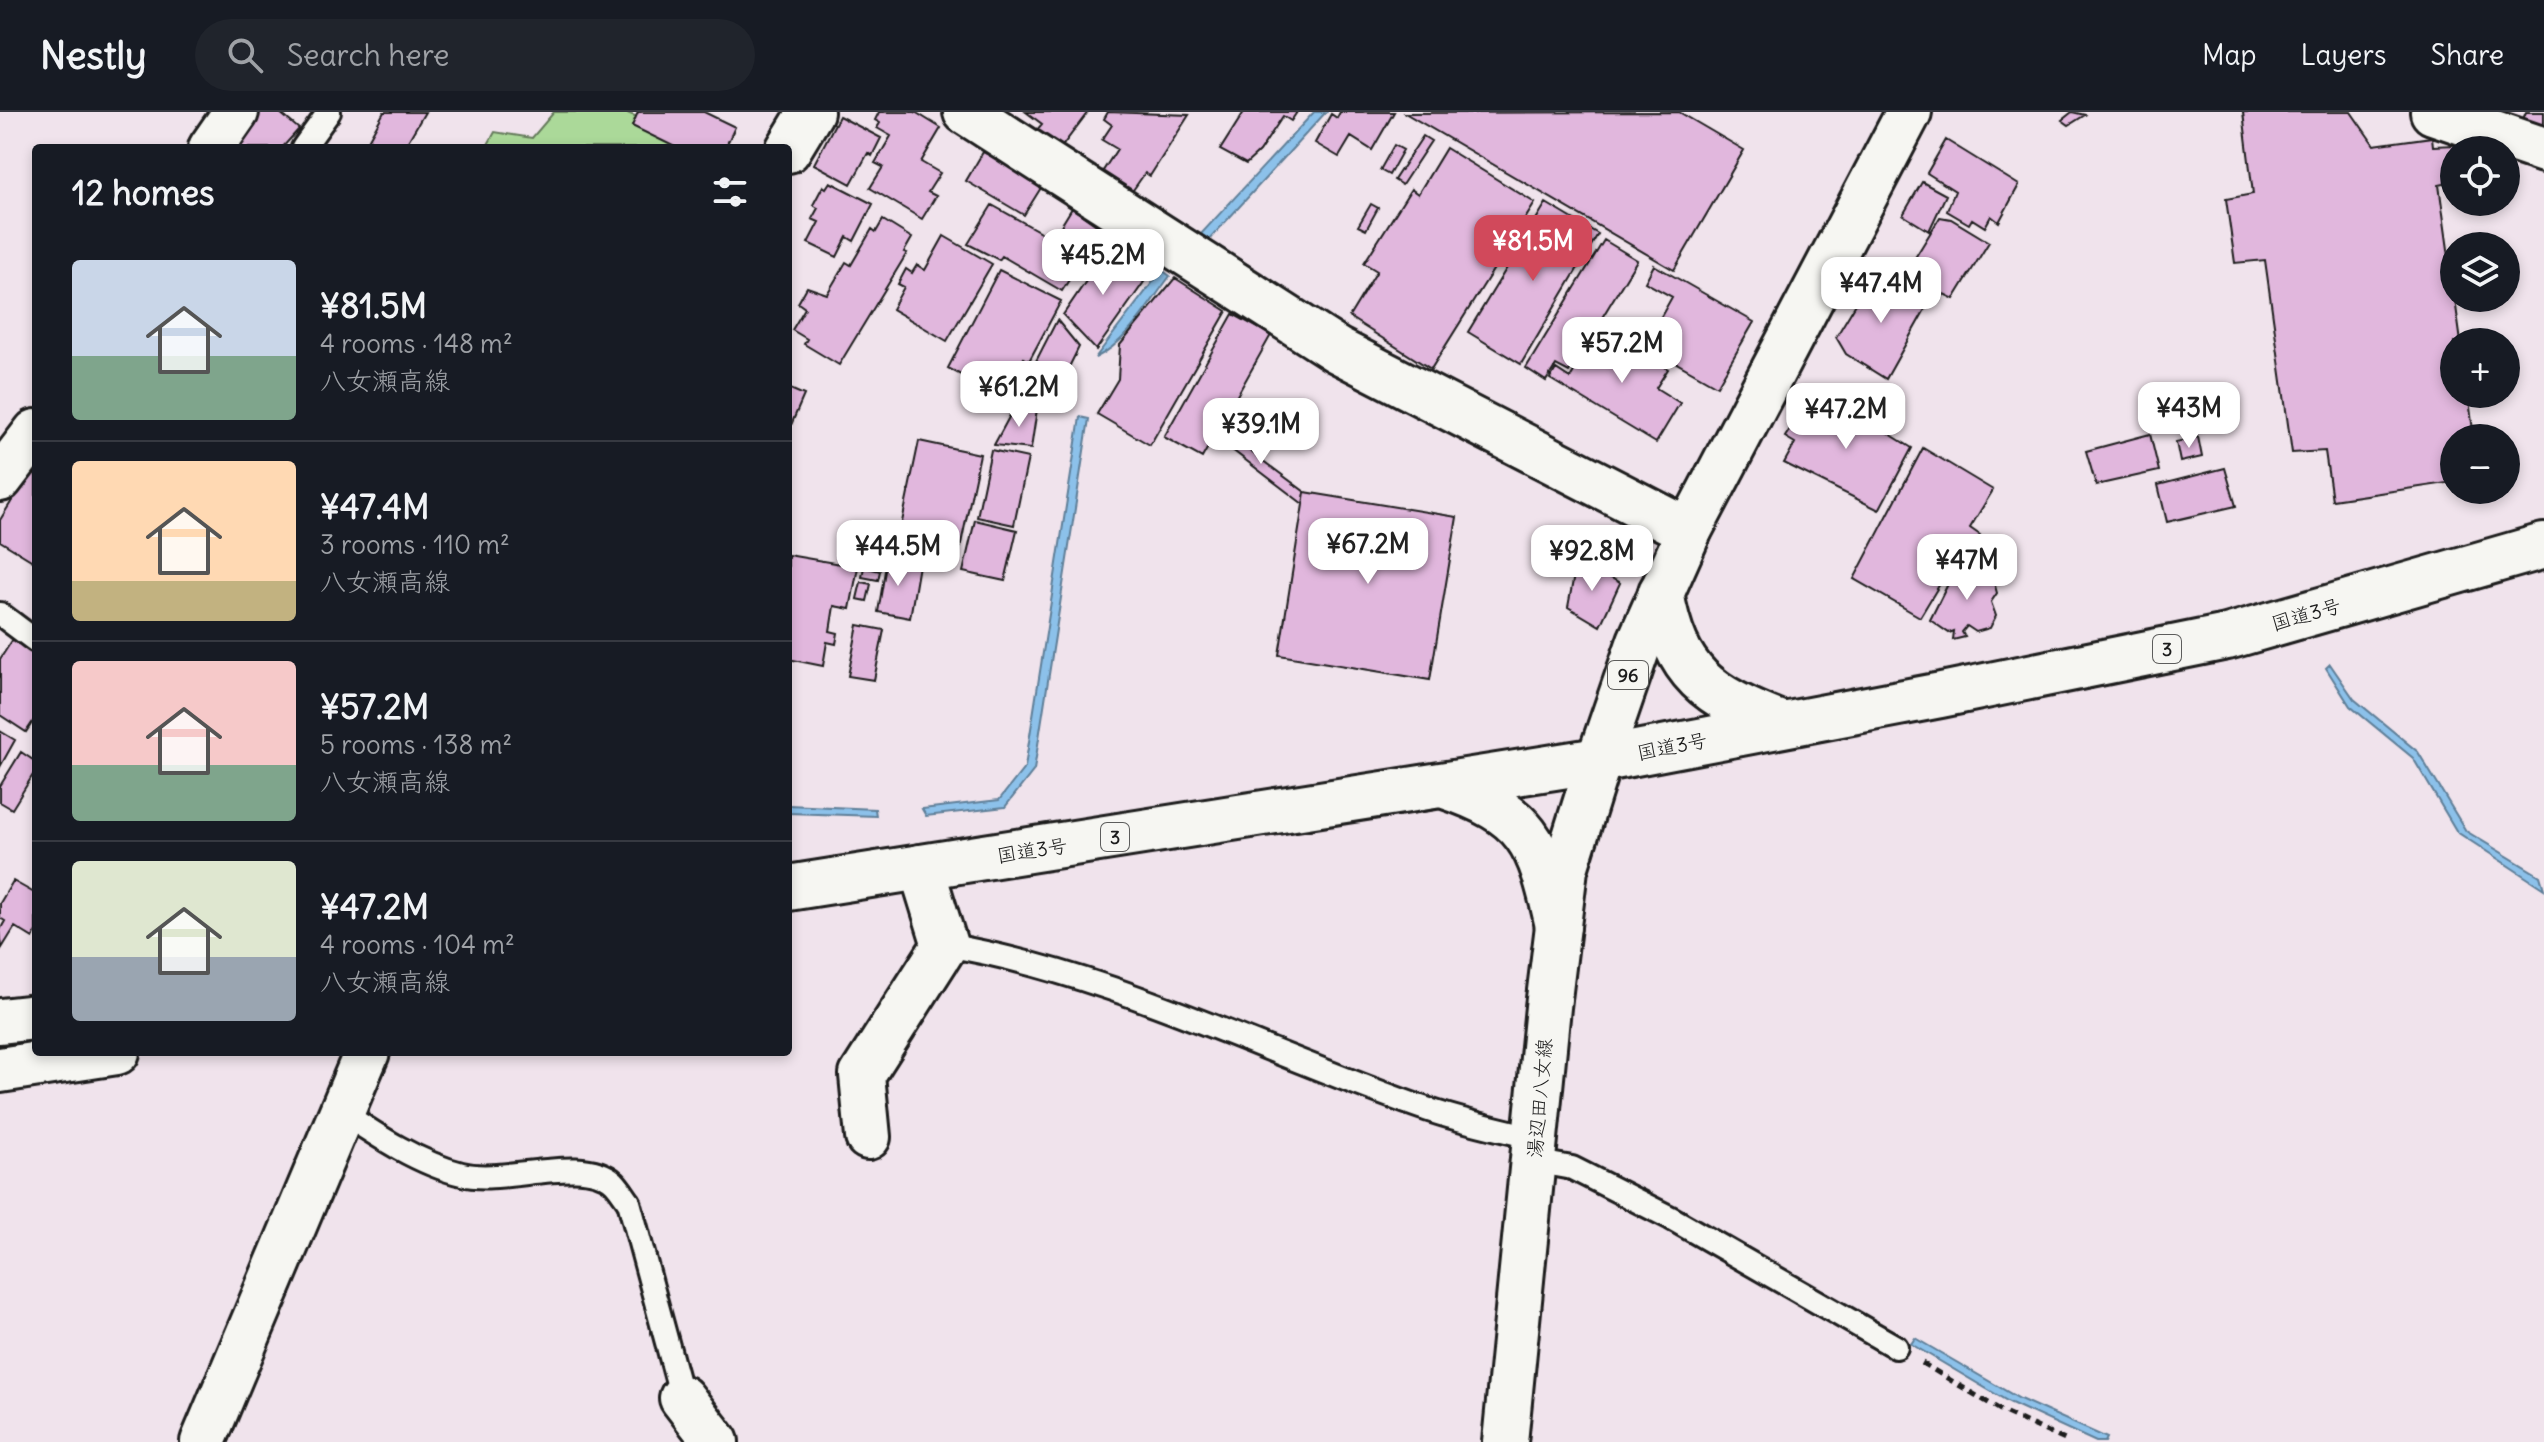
<!DOCTYPE html>
<html lang="en">
<head>
<meta charset="utf-8">
<style>
  :root { --surface:#171b24; --page:#20242c; --text:#f1f3f6; --muted:#9ea1a6; --line:#363941; --accent:#d1495b }
  body { margin:0; font-family:Delius,"Klee One",sans-serif; background:var(--page); color:var(--text); height:100vh; display:flex; flex-direction:column; font-size:30px; white-space:nowrap }
  * { box-sizing:border-box; margin:0 }
  p { font-size:26px; color:var(--muted) }
  .icon { flex:none; width:44px; height:44px; fill:none; stroke:currentColor; stroke-width:2; stroke-linecap:round; stroke-linejoin:round }
  .map { position:relative; flex:1; overflow:hidden }
  .drawer { position:absolute; left:32px; top:32px; width:760px; height:912px; display:flex; flex-direction:column; background:var(--surface); border-radius:8px; box-shadow:0 4px 12px #0003 }
  .drawer>* { flex:none }
  .controls { position:absolute; left:2440px; top:24px; display:grid; gap:16px }
  .controls a { display:grid; place-items:center; width:80px; height:80px; border-radius:50%; background:var(--surface); box-shadow:0 4px 12px #0003; font-size:40px }
  .price { position:absolute; translate:-50% -68px; padding:0 18px; border-radius:16px; background:#fff; color:#222; font-size:26px; line-height:52px; filter:drop-shadow(0 2px 4px #0008) }
  .price::after { content:''; position:absolute; left:50%; top:48px; width:24px; height:18px; margin-left:-12px; background:inherit; clip-path:polygon(0 0,100% 0,50% 100%) }
  .price.selected { background:var(--accent); color:#fff }
  ul { padding:0; list-style:none }
  li { display:flex; align-items:center; gap:24px; height:200px; padding:0 40px }
  li+li { border-top:2px solid var(--line) }
  li span { display:grid; place-items:center; flex:none; width:224px; height:160px; border-radius:8px; color:#555 }
  li>.icon { margin-inline-start:auto }
  span .icon { width:96px; height:96px; fill:#fffc; stroke-width:1 }
  li b { font-size:34px }
  h2 { display:flex; justify-content:space-between; align-items:center; height:96px; padding:0 40px; font-size:34px }
  header { display:flex; align-items:center; gap:48px; box-sizing:border-box; height:112px; padding:0 40px; background:var(--surface); border-bottom:2px solid var(--line) }
  header strong { font-size:38px }
  nav { display:flex; gap:44px; margin-inline-start:auto; font-size:28px }
  .search { width:560px; height:72px; background:var(--page); display:flex; align-items:center; gap:20px; box-sizing:border-box; padding:0 28px; border-radius:44px; color:var(--muted); font-size:30px }
  .map>svg:first-child { display:block }
  .green { fill:#abd999; stroke:#647a5a; stroke-width:2 }
  .water { fill:#8cc1ea; stroke:#5f7f98; stroke-width:2 }
  .building { fill:#e1b7dd; stroke:#1c1c1c; stroke-width:2 }
  .lines { fill:none; stroke-linecap:round; stroke-linejoin:round }
  .service-casing { stroke:#1c1c1c; stroke-width:28 }
  .minor-casing { stroke:#1c1c1c; stroke-width:50 }
  .tertiary-casing { stroke:#1c1c1c; stroke-width:50 }
  .secondary-casing { stroke:#1c1c1c; stroke-width:50 }
  .primary-casing { stroke:#1c1c1c; stroke-width:50 }
  .trunk-casing { stroke:#1c1c1c; stroke-width:50 }
  .path { stroke:#1c1c1c; stroke-width:5; stroke-dasharray:8 6; stroke-linecap:butt }
  .service { stroke:#f6f6f2; stroke-width:22 }
  .minor { stroke:#f6f6f2; stroke-width:44 }
  .tertiary { stroke:#f6f6f2; stroke-width:44 }
  .secondary { stroke:#f6f6f2; stroke-width:44 }
  .primary { stroke:#f6f6f2; stroke-width:44 }
  .trunk { stroke:#f6f6f2; stroke-width:44 }
  .labels { text-anchor:middle; dominant-baseline:central; stroke-width:6; stroke-linejoin:round; paint-order:stroke }
  .shield { fill:#f6f6f2; stroke:#5d5d5c; stroke-width:2 }
  .shield-label { font-size:18px; font-weight:bold; fill:#1c1c1c }
  .street-label { font-size:20px; fill:#1c1c1c; stroke:#f6f6f2 }
</style>
</head>
<body>
<header>
<strong>Nestly</strong>
<div class="search"><svg class="icon" aria-label="search" viewBox="0 0 24 24"><circle cx="10" cy="10" r="6"/><path d="M15 15l6 6"/></svg>Search here</div>
<nav><a>Map</a><a>Layers</a><a>Share</a></nav>
</header>
<div class="map">
<svg width="2544" height="1330" viewBox="0 0 2544 1330">
  <rect width="100%" height="100%" fill="#f0e3ec"/>
  <filter id="ink" filterUnits="userSpaceOnUse"><feTurbulence type="fractalNoise" baseFrequency=".0125" numOctaves="2"/><feDisplacementMap in="SourceGraphic" scale="16" xChannelSelector="R" yChannelSelector="G"/><feConvolveMatrix kernelMatrix="1 2 1 2 8 2 1 2 1" color-interpolation-filters="sRGB"/></filter>
  <g filter="url(#ink)">
    <!-- green -->
    <path class="green" d="M554,0H625L714,36H486L495,20L532,26Z"/>
    <!-- water -->
    <path class="water" d="M1314,0H1326L1208,129L1200,123Z
      M1162,158L1170,164C1148,193 1128,230 1095,246Z
      M1080,305L1089,307L1034,658L1005,695L926,704L922,697L999,688L1025,655Z
      M2330,552L2354,587L2418,640L2466,719L2540,764L2544,777L2457,720L2413,646L2350,594L2326,556Z
      M788,693L875,697L876,704L788,701Z
      M1915,1226L2020,1287L2107,1326L2105,1330H2096L2009,1290L1911,1232Z"/>
    <!-- building -->
    <path class="building" d="M256,0H279L299,17L282,36H225Z
      M384,0H425L404,36H364Z
      M638,0H704L735,15L725,36H677L632,14Z
      M879,0H915L941,16L921,50L940,61L928,80L936,84L922,107L870,76L883,55L875,51L891,24L877,16L880,11L875,8Z
      M1026,0H1088L1060,37L1036,19L1042,12Z
      M1108,0L1189,3L1150,64L1145,61L1131,81L1101,62L1117,37L1102,28L1112,13L1104,7Z
      M1244,0H1297L1291,9L1283,4L1259,40L1246,52L1220,38Z
      M1340,0H1394L1372,38L1351,25L1339,45L1315,31L1331,2L1337,6Z
      M1679,0L1744,38L1674,158L1405,1Z
      M2072,0L2085,3L2069,13L2062,8Z
      M2243,0H2351L2374,33L2432,25L2433,34L2455,33L2454,70L2439,73L2461,230H2454V282L2479,283L2469,288L2474,326H2454V370L2332,388L2325,339L2292,341L2265,148L2235,151L2226,87L2253,82Z
      M2526,0H2544V15L2523,7Z
      M839,4L881,26L872,44L868,41L851,72L814,52Z
      M1423,24L1431,29L1402,73L1394,68Z
      M1946,28L2019,73L1999,110L1991,104L1985,115L1972,107L1969,112L1947,99L1955,79L1927,61Z
      M1394,33L1403,38L1389,63L1380,58Z
      M1446,36L1535,91L1431,257L1349,205L1377,159L1364,151L1411,77L1418,82Z
      M983,40L1044,71L1024,103L966,69Z
      M830,70L873,92L854,129L847,125L837,145L808,131L819,110L812,107L818,96L813,93L823,74L826,76Z
      M1922,70L1946,83L1929,119L1903,103Z
      M1546,91L1598,122L1521,252L1468,220Z
      M1371,92L1378,96L1366,118L1358,114Z
      M992,93L1053,127L1072,96L1109,122L1078,167L1072,163L1062,179L1002,144L999,148L968,132Z
      M1940,105L1951,107L1989,130L1954,187L1944,182L1939,190L1902,167Z
      M883,108L912,126L904,140L907,141L839,253L804,232L807,227L792,218L805,196L798,191L807,175L827,182L846,150L851,153L872,117L876,120Z
      M1118,122L1126,129L1113,148L1144,170L1096,238L1063,203Z
      M944,124L992,152L947,229L892,197L904,175L898,172L906,157L912,161L917,153L925,158Z
      M1604,128L1637,148L1569,260L1556,253L1546,269L1526,256Z
      M1654,153L1754,210L1717,274L1645,233L1672,185L1645,170Z
      M999,158L1061,189L1029,249L1024,246L1001,285L948,256Z
      M1875,160L1928,192L1886,267L1846,242L1836,225Z
      M1175,166L1227,199L1150,333L1097,302L1118,267L1120,233Z
      M1233,202L1271,223L1202,346L1164,325Z
      M1057,208L1079,235L1064,265L1036,249Z
      M1600,216L1668,257L1656,276L1680,291L1656,331L1550,267L1556,257L1570,266Z
      M788,276L804,283L788,320Z
      M1821,279L1912,336L1879,398L1784,351L1795,331L1785,325L1799,303L1804,307Z
      M1015,294L1037,297L1031,337L994,333Z
      M1219,316L1305,380L1303,392L1214,324Z
      M2150,322L2159,359L2096,373L2086,339Z
      M2198,325L2202,345L2180,350L2176,330Z
      M919,329L980,342L958,446L897,434Z
      M1923,336L1993,378L1970,416L1980,423L1966,446L1958,442L1920,505L1854,467Z
      M991,338L1028,346L1014,413L977,405Z
      M36,350V451L0,429V408Z
      M2225,356L2236,394L2167,410L2158,373Z
      M1305,380L1457,405L1430,568L1279,543Z
      M975,408L1017,418L1005,469L963,460Z
      M788,443L858,455L850,497L834,494L830,519L838,521L836,532L827,530L823,554L788,547Z
      M887,447L919,453L910,506L878,500Z
      M1577,447L1620,471L1600,514L1568,495Z
      M1969,448L1976,452L1973,457L1978,460L1990,456L1997,481L1991,490L1996,504L1990,516L1976,520L1967,514L1962,520L1965,525L1953,528L1954,519L1949,521L1930,508L1959,450L1966,454Z
      M864,455L880,459L878,468L862,465Z
      M861,470L871,472L867,489L857,487Z
      M858,513L884,518L874,568L848,564Z
      M13,527L36,541V605L26,620L0,603V547Z
      M0,619L15,628L0,655Z
      M21,640L36,650V658L12,697L0,690V674Z
      M13,769L36,782V819L33,826L15,815L2,836L0,818L5,809L0,806V791Z"/>
    <g class="lines">
      <defs>
        <path id="service" d="M303,36L329,0
          M0,502L36,529
          M945,833C1113,861 1269,943 1429,998C1464,1010 1500,1017 1535,1026
          M342,1000C377,1024 420,1052 462,1062C504,1073 582,1041 614,1070C619,1075 624,1083 629,1090L682,1286
          M1533,1049L1572,1056L1671,1106L1896,1235"/>
        <path id="minor" d="M966,0L1337,238L1689,419
          M2433,0L2544,38
          M211,36L236,0
          M788,38L811,0
          M0,367L36,320
          M0,958L117,940
          M868,1025L862,963L945,833L921,755
          M682,1286L716,1330"/>
        <path id="tertiary" d="M203,1330L367,940"/>
        <path id="secondary" d="M1505,1330L1548,895L1565,757L1599,648"/>
        <path id="primary" d="M1599,648L1640,529L1689,419L1909,0"/>
        <path id="trunk" d="M1661,480C1675,563 1708,584 1783,613
          M1442,673C1529,702 1539,729 1558,814
          M788,776L1599,648L1941,583L2227,525L2544,434
          M0,909L36,905"/>
      </defs>
      <!-- service casing -->
      <use href="#service" class="service-casing"/>
      <!-- minor casing -->
      <use href="#minor" class="minor-casing"/>
      <!-- tertiary casing -->
      <use href="#tertiary" class="tertiary-casing"/>
      <!-- secondary casing -->
      <use href="#secondary" class="secondary-casing"/>
      <!-- primary casing -->
      <use href="#primary" class="primary-casing"/>
      <!-- trunk casing -->
      <use href="#trunk" class="trunk-casing"/>
      <!-- path -->
      <path class="path" d="M1922,1251L2002,1299L2069,1330"/>
      <!-- service -->
      <use href="#service" class="service"/>
      <!-- minor -->
      <use href="#minor" class="minor"/>
      <!-- tertiary -->
      <use href="#tertiary" class="tertiary"/>
      <!-- secondary -->
      <use href="#secondary" class="secondary"/>
      <!-- primary -->
      <use href="#primary" class="primary"/>
      <!-- trunk -->
      <use href="#trunk" class="trunk"/>
    </g>
  </g>
  <g class="labels">
    <!-- shield labels -->
    <g class="shield">
      <rect x="2153" y="523" width="28" height="28" rx="6"/>
      <rect x="1608" y="549" width="40" height="28" rx="6"/>
      <rect x="1101" y="711" width="28" height="28" rx="6"/>
    </g>
    <g class="shield-label">
      <text x="2167" y="537">3</text>
      <text x="1628" y="563">96</text>
      <text x="1115" y="725">3</text>
    </g>
    <!-- street labels -->
    <g class="street-label">
      <text transform="translate(2306 502) rotate(-16)">国道3号</text>
      <text transform="translate(1672 634) rotate(-11)">国道3号</text>
      <text transform="translate(1032 738) rotate(-9)">国道3号</text>
      <text transform="translate(1539 986) rotate(-85)">湯辺田八女線</text>
    </g>
  </g>
</svg>
<div class="controls">
<a><svg class="icon" aria-label="locate" viewBox="0 0 24 24"><circle cx="12" cy="12" r="6"/><path d="M12 2v4M12 18v4M2 12h4M18 12h4"/></svg></a>
<a><svg class="icon" aria-label="layers" viewBox="0 0 24 24"><path d="M12 4l9 5-9 5-9-5zM3 14l9 5 9-5"/></svg></a>
<a>+</a>
<a>−</a>
</div>
<b class="price selected" style="left:1533px;top:171px">¥81.5M</b>
<b class="price" style="left:1103px;top:185px">¥45.2M</b>
<b class="price" style="left:1881px;top:213px">¥47.4M</b>
<b class="price" style="left:1622px;top:273px">¥57.2M</b>
<b class="price" style="left:1019px;top:317px">¥61.2M</b>
<b class="price" style="left:2189px;top:338px">¥43M</b>
<b class="price" style="left:1846px;top:339px">¥47.2M</b>
<b class="price" style="left:1261px;top:354px">¥39.1M</b>
<b class="price" style="left:1368px;top:474px">¥67.2M</b>
<b class="price" style="left:898px;top:476px">¥44.5M</b>
<b class="price" style="left:1592px;top:481px">¥92.8M</b>
<b class="price" style="left:1967px;top:490px">¥47M</b>
<section class="drawer">
<h2>12 homes<svg class="icon" aria-label="filters" viewBox="0 0 24 24"><path d="M4 7h16M4 17h16"/><circle cx="9" cy="7" r="2"/><circle cx="15" cy="17" r="2"/></svg></h2>
<ul>
<li><span style="background:linear-gradient(#c9d6e8 60%,#7fa58c 0)"><svg class="icon" aria-label="home" viewBox="0 0 24 24"><path d="M3 11l9-7 9 7M6 9v11h12V9"/></svg></span><div><b>¥81.5M</b><p>4 rooms · 148 m²</p><p>八女瀬高線</p></div></li>
<li><span style="background:linear-gradient(#ffd9b3 75%,#c2b280 0)"><svg class="icon" aria-label="home" viewBox="0 0 24 24"><path d="M3 11l9-7 9 7M6 9v11h12V9"/></svg></span><div><b>¥47.4M</b><p>3 rooms · 110 m²</p><p>八女瀬高線</p></div></li>
<li><span style="background:linear-gradient(#f6c9c9 65%,#7fa58c 0)"><svg class="icon" aria-label="home" viewBox="0 0 24 24"><path d="M3 11l9-7 9 7M6 9v11h12V9"/></svg></span><div><b>¥57.2M</b><p>5 rooms · 138 m²</p><p>八女瀬高線</p></div></li>
<li><span style="background:linear-gradient(#dfe7d0 60%,#9aa5b1 0)"><svg class="icon" aria-label="home" viewBox="0 0 24 24"><path d="M3 11l9-7 9 7M6 9v11h12V9"/></svg></span><div><b>¥47.2M</b><p>4 rooms · 104 m²</p><p>八女瀬高線</p></div></li>
</ul>
</section>
</div>
</body>
</html>
